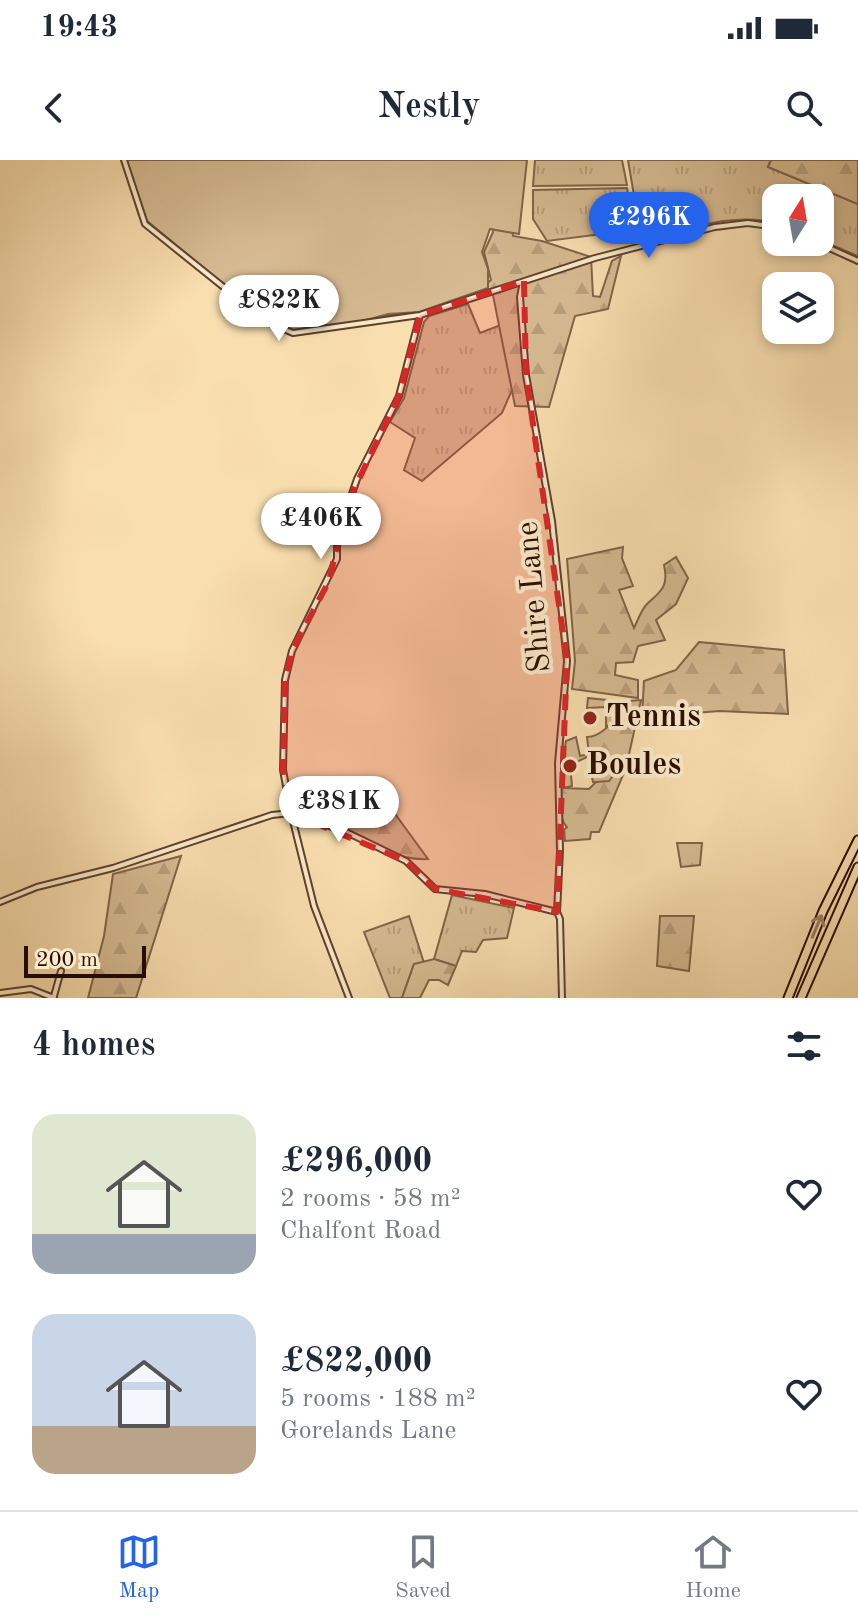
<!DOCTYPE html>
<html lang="en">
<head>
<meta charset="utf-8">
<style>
  :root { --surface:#fff; --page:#f6f6f7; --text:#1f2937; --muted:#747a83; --line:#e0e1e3; --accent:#2563eb }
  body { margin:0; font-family:"Old Standard TT",serif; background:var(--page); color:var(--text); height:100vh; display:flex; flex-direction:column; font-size:30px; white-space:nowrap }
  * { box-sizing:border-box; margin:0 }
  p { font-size:26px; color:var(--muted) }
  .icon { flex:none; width:44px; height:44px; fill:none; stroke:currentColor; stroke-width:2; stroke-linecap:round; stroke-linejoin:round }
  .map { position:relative; height:838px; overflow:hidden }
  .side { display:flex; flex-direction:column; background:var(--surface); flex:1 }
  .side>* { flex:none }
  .needle { width:52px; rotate:11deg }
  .tools { position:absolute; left:762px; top:24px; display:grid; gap:16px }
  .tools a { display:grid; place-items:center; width:72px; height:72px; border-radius:16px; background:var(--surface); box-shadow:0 4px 12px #0003; font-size:40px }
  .scale { position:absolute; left:24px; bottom:20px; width:122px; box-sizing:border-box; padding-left:8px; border:4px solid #2b0d00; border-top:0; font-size:22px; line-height:28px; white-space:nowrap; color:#2b0d00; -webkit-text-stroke:6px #fbeacb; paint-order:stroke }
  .price { position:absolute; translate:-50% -68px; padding:0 18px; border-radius:28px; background:#fff; color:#222; font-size:26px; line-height:52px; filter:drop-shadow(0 2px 4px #0008) }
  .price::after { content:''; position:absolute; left:50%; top:48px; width:24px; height:18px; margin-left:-12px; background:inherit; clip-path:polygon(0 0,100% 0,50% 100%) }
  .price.current { background:var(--accent); color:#fff }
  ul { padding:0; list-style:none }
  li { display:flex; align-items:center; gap:24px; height:200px; padding:0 32px }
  li span { display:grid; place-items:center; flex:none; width:224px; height:160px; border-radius:24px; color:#555 }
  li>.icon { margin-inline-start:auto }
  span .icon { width:96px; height:96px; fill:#fffc; stroke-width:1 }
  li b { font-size:34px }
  h2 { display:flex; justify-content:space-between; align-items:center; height:96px; padding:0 32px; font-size:34px }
  .status { display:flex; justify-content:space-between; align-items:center; height:56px; padding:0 40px; background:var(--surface); direction:ltr }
  .status svg { height:22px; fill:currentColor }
  header { display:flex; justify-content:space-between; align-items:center; height:104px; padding:0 32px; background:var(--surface); font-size:36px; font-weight:600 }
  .tab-bar { display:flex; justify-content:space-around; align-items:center; height:112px; border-top:2px solid var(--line); background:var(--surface); font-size:22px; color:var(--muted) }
  .tab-bar a { display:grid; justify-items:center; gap:4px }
  .tab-bar .current { color:var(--accent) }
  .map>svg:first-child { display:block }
  .grass { fill:url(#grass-tufts); stroke:#806448; stroke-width:2 }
  .forest { fill:url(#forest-firs); stroke:#806448; stroke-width:2; fill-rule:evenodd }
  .cemetery { fill:url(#cemetery-stones); stroke:#806448; stroke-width:2 }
  .green { fill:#d6ba91; stroke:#806448; stroke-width:2 }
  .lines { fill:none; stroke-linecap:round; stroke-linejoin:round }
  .minor-casing { stroke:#5e412c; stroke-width:8 }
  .highway-casing { stroke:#2b0d00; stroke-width:11 }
  .minor { stroke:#fbeacb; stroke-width:4 }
  .highway { stroke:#f9deaf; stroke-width:7 }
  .oneway { stroke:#9c8060 }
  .marked { fill:#d62828; fill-opacity:0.2; stroke:#d62828; stroke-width:6; stroke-dasharray:16 10; stroke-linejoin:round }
  .poi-dot { fill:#8f2418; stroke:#fbeacb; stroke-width:3 }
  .labels { text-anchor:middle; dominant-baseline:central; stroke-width:8; stroke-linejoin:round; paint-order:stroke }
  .street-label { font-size:32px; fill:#2b0d00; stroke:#fbeacb }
  .poi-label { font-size:32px; font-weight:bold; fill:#2b0d00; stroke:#fbeacb; text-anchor:start }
</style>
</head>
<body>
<div class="status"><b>19:43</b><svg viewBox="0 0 49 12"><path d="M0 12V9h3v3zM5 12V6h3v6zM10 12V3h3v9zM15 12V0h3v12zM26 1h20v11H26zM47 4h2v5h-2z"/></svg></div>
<header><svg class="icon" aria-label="back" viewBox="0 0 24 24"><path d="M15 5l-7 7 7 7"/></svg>Nestly<svg class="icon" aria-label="search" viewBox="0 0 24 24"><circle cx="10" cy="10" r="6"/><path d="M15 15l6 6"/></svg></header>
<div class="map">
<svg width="858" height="838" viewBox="0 0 858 838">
  <defs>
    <pattern id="grass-tufts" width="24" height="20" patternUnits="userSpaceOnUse" patternTransform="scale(2)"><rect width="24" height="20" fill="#d6ba91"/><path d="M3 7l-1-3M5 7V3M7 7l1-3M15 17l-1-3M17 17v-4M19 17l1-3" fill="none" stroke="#b89f7b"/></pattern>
    <pattern id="forest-firs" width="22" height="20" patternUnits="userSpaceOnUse" patternTransform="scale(2)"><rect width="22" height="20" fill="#d6ba91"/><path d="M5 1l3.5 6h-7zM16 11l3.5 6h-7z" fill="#b89f7b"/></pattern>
    <pattern id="cemetery-stones" width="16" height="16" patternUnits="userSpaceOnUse" patternTransform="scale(2)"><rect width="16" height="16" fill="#d6ba91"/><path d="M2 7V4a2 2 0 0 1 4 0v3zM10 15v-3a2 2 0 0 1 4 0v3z" fill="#b89f7b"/></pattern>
  </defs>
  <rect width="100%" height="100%" fill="#f9deaf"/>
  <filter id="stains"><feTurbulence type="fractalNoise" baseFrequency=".0025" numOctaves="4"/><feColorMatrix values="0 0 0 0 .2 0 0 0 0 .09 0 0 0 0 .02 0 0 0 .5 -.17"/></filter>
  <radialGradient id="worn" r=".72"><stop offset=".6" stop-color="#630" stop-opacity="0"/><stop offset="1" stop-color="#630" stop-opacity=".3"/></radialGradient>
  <!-- grass -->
  <path class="grass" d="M535,0H622L627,25L533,26Z
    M628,0H771L768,7L858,44V96L820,80V38H776V63C733,52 689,69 647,79L641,77Z
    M627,28L634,70L547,81L533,59V30Z
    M468,144L480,173L506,163L512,230L502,253L422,321L404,310L415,278L390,262L404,238L424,162L429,156Z
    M588,538L626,542V546L606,568V547L587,548Z
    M615,600H618L612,624L593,622L589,604L602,601L603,606H614Z
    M452,735L514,748L507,778L483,780L476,792L462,791L456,806L434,799Z
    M409,756L424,803L414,804L402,838H390L364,772Z"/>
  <!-- forest -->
  <path class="forest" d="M123,0L481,129L491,120L484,92L493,72L491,34L509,39L513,76L542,81L591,97L593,136L600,137L612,101L621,96L608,149L575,156L549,247L515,246L492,130L423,152L389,155L352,165L292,171L269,160L139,55Z
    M771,0H858V44L768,7Z
    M623,387L622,398L633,426L619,430L634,468C638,460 641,450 647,444C661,431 669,427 664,405L676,397L688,418L676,444L656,460L665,480L638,486L633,502L616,503L615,515L638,520V538L572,529L575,501L567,399Z
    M699,482L784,490L788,554L720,551L642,557L644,521L676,510Z
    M641,540L626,608L599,672H591L590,679L565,681L564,670L567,667C553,654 563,601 566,581L576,577L580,596L589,594L587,577C603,577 619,556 629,541ZM589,596L590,608L602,601L618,600V609L609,621L596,622L589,629L563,628L572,626L570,605Z
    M289,627L352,629L374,646L390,647L428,699C394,701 362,680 332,664L328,640L289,636Z
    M677,683H702L700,705L681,707Z
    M181,696L136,838H88L104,776L113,714Z
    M660,756H694L689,811L657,806Z
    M434,799L456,806L448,825L439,820H429L420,838H402L414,804Z"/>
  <!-- cemetery -->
  <path class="cemetery" d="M289,633L333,636L332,664L291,653Z"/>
  <!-- green -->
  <path class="green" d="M125,0H527L519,74L490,69L482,92L488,109V128L419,152L388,154L352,164L291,170L258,153L140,55Z"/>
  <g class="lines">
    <defs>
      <path id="minor" d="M124,0L145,64L267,162L293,173L420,155L595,98L715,67L748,63L776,67
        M816,82L858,101
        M523,122L520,137L526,215L552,361L567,501L558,603L560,690L557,752L560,759L562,838
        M0,742L37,727L113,708L272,655L291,653L344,671L406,701L435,729L485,734L557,752
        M0,833L31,829L54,838
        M54,836L61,811
        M349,838L314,746L291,653L283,610L285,520L292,491L337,399V378L357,319L399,236L420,155"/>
      <path id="highway" d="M788,838L823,751L858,680
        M801,838L858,707"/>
    </defs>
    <!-- minor casing -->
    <use href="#minor" class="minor-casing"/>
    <!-- highway casing -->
    <use href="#highway" class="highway-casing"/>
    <!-- minor -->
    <use href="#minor" class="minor"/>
    <!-- highway -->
    <use href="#highway" class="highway"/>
  </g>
  <!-- one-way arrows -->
  <defs><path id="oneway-shaft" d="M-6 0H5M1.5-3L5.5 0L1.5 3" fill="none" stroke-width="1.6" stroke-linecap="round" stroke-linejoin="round" transform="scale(2)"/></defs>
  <use class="oneway" href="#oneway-shaft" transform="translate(817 766) rotate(-67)"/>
  <!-- marked area -->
  <path class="marked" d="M524,121L526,215L567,501L557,752L435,729L406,701L291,653L283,610L285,520L292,491L329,421L346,346L399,236L420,155Z"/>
  <!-- markers -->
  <g class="poi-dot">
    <circle cx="590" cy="558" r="8"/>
    <circle cx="570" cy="606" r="8"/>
  </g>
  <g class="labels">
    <!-- street labels -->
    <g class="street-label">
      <text transform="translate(535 437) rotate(-95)">Shire Lane</text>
    </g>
    <!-- poi labels -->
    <g class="poi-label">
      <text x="606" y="558">Tennis</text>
      <text x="586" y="606">Boules</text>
    </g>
  </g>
  <rect width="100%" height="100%" filter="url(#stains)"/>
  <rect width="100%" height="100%" fill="url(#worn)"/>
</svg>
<div class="tools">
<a><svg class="needle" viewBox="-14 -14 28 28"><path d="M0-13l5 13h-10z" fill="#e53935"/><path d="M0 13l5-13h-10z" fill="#747a83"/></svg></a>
<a><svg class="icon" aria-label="layers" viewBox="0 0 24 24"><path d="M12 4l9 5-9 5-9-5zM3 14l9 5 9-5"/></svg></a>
</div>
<div class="scale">200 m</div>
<b class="price current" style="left:649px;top:100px">£296K</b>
<b class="price" style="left:279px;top:183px">£822K</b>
<b class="price" style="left:321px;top:401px">£406K</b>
<b class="price" style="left:339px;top:684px">£381K</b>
</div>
<section class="side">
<h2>4 homes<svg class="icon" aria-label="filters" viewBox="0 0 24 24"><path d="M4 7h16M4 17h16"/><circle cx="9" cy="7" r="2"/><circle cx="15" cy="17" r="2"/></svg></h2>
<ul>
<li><span style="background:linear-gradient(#dfe7d0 75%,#9aa5b1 0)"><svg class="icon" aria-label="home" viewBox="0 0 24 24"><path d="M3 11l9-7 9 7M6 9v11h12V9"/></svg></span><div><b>£296,000</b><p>2 rooms · 58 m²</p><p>Chalfont Road</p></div><svg class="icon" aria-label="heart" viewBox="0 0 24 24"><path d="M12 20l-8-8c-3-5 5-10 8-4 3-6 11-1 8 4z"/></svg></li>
<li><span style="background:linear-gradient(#c9d6e8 70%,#b9a48a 0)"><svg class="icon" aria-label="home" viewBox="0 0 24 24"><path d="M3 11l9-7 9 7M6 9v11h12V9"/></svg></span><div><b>£822,000</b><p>5 rooms · 188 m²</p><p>Gorelands Lane</p></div><svg class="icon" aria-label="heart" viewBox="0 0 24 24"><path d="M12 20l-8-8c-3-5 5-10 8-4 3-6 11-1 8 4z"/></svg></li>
</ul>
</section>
<nav class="tab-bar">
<a class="current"><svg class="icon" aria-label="map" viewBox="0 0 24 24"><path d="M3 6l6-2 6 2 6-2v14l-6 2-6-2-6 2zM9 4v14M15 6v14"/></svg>Map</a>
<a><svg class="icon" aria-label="saved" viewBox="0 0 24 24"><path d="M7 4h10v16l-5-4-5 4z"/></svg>Saved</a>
<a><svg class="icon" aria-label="home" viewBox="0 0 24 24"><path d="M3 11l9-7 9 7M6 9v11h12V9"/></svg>Home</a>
</nav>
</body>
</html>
